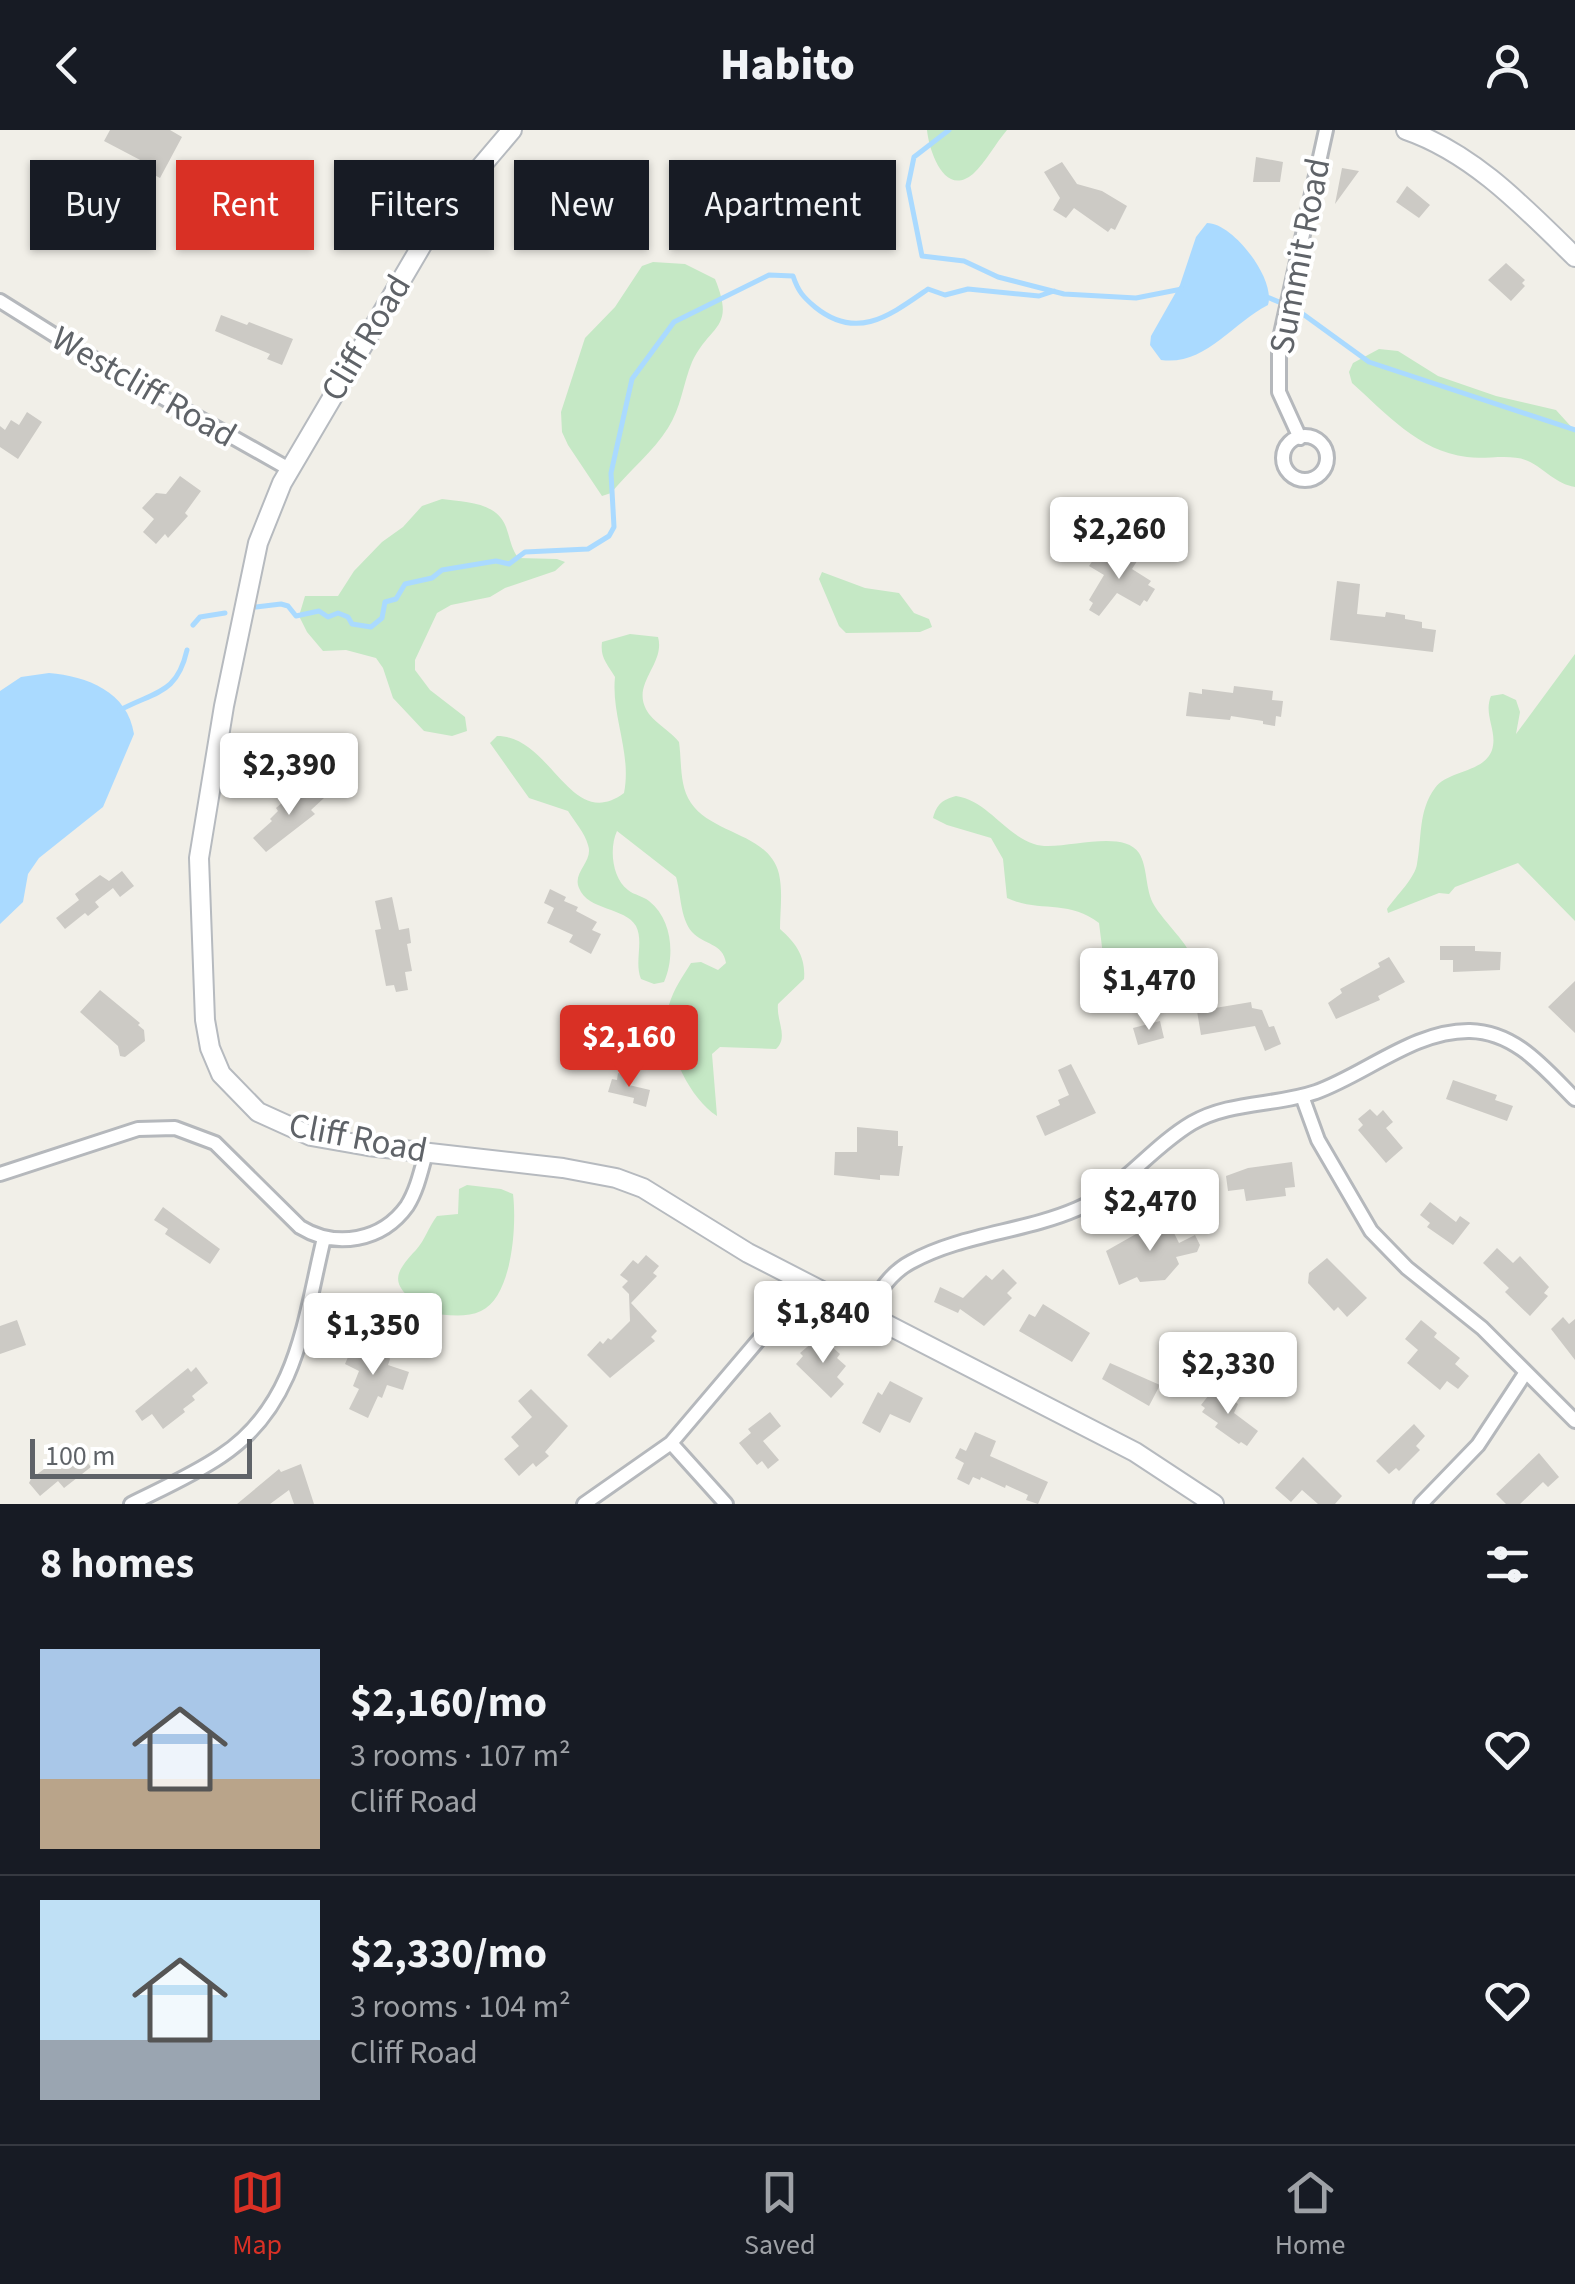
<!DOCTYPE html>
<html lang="en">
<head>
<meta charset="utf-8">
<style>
  :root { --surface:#171b24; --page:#242831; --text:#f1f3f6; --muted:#9ea1a6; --line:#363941; --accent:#d93025 }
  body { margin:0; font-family:"Source Sans 3",sans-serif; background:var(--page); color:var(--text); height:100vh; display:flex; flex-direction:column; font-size:38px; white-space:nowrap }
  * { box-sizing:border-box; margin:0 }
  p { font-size:32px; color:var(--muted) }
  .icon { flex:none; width:55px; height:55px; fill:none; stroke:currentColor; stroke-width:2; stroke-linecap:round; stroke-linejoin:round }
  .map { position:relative; height:1374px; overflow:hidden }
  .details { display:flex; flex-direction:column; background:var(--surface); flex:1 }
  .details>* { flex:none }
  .hud { position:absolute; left:30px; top:30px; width:1000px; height:90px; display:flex; gap:20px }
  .scale { position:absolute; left:30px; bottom:25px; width:222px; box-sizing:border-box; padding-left:10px; border:5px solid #5f6368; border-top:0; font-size:28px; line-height:35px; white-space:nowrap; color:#5f6368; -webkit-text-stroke:8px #fff; paint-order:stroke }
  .price { position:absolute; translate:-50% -85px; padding:0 22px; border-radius:10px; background:#fff; color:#222; font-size:32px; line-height:65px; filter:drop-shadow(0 2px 5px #0008) }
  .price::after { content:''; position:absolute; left:50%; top:60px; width:30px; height:22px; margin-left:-15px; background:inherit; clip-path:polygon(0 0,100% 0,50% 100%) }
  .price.on { background:var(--accent); color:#fff }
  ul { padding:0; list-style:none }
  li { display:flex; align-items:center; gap:30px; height:250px; padding:0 40px }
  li+li { border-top:2px solid var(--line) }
  li span { display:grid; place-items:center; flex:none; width:280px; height:200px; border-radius:0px; color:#555 }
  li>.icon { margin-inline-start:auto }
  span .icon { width:120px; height:120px; fill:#fffc; stroke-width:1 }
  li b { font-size:42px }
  h2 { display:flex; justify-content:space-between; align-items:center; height:120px; padding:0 40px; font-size:42px }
  .tag { padding:0 35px; border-radius:0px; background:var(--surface); box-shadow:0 2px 8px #0004; font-size:35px; line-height:90px }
  .tag.on { background:var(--accent); color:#fff }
  header { display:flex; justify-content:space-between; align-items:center; height:130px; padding:0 40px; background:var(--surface); font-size:45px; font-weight:800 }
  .menu { display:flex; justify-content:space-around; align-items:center; height:140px; border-top:2px solid var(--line); background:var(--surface); font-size:28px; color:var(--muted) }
  .menu a { display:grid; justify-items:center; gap:5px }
  .menu .on { color:var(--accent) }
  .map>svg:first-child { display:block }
  .green { fill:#c5e8c5 }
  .water { fill:#aadaff }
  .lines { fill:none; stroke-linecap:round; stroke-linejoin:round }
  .stream { stroke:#aadaff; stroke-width:5 }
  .building { fill:#cccac5 }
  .street-casing { stroke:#b5b8bc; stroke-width:18 }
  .secondary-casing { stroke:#b6babf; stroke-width:22 }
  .street { stroke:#fff; stroke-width:12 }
  .secondary { stroke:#fff; stroke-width:18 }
  .labels { text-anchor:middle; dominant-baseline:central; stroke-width:8; stroke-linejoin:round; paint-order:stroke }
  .street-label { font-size:35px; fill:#5f6368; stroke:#fff }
</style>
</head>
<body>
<header><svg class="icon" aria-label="back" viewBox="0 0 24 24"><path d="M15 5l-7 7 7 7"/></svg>Habito<svg class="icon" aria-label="person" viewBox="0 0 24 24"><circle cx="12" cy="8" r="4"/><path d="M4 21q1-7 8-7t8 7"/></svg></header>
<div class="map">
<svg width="1575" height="1374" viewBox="0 0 1575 1374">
  <rect width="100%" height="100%" fill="#f1efe8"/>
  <!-- green -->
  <path class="green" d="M927,0H1007C995,14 986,32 973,44C944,68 929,20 927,0Z
    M653,132L685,134L715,149C736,200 710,194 692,232C683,254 681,278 668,298C653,322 629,341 611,363L602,366L568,315L562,302L561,282L585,208L615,177L642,136Z
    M1379,219L1398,221L1438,246L1496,266L1556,280L1575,301V357C1556,354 1545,339 1528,331C1511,323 1485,330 1467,327C1418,321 1386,283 1352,253L1349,242L1353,233Z
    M442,369C465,372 497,372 506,397C510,408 511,418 518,428L557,429L565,432L555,441L505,458L490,467L451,475L437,483L415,530V540L430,560L465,587L467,601L452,606L424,601L393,568L383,538L376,528L346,520L323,521L307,502L299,486L305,466H338L354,441L382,412L403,397L422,376Z
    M822,442L865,458L899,463L914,483L929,489L932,497L920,502L846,503L839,496L819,449Z
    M630,504L658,507C666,535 628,555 649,584C658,595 670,601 679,612C682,633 679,655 691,673C713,705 769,703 779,744C783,762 780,781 780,799C796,813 806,827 804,849L778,874C776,891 789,907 776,919L720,917L712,924L717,986C687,967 662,910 669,875C673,860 683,846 691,833L701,832L718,840L726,833C723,813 704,815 692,802C680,788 681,763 676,747L617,701C609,718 612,748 628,760C634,765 643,766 649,771C673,790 675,827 664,852L654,854L641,849C634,832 644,812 636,796C625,777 588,781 579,758C572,742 594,731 588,715C585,703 574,691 568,681L529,668L490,613L497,606C552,606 570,703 624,663C632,623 611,586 615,547C607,533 600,528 602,512Z
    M1575,524V791L1518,733L1455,757L1449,764L1439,763L1388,783L1387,779C1396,766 1415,748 1417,734C1422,708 1418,681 1435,658C1448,640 1484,643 1492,620C1498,601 1483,585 1491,566L1503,564L1516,570L1520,582L1516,604Z
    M956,666C988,671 1004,704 1034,714C1058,723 1121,697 1139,723C1148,737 1145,760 1154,775C1164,792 1190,815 1193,831L1136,858L1123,859L1105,841L1099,793C1068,769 1039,783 1007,768L1003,729L991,708L947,695L933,688C937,674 942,670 956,666Z
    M467,1055L501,1059L513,1064C517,1096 512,1167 481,1181C464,1189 443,1184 425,1183C397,1156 386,1151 416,1120C425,1110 429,1096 437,1086L458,1084L459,1059Z"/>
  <!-- water -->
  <path class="water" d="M1207,93C1233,93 1276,149 1268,175C1231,194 1205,236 1161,230L1150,215L1151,206L1180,155L1196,107Z
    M49,543C87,546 128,562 134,604L103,677L39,728L28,744L23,772L0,794V561L21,547Z"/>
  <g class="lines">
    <!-- stream -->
    <path class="stream" d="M949,0L914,27L908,56L922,126L964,131L998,147L1064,164L1136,168L1182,159
      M1267,167L1296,179L1369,232L1575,300
      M256,477L281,474L288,476L296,486L319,481L328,487L338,483L348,487L352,494L371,497L382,488L385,472L396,469L405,454L432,448L442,440L496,431L509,434L525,422L588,419L609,406L614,397L611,343L632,249L674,192L769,145L793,146C798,161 803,167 815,177C857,211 889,186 928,159L945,165L968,159L1039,166L1054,161
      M193,495L200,487L225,483
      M120,580C156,561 177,564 187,520"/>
  </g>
  <!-- building -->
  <path class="building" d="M110,0H170L182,7L160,48L141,38L144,32L104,11Z
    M1256,27L1283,32L1280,52H1253Z
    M1062,32L1077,54L1102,61L1127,76L1115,100L1111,98L1108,102L1074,78L1066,88L1053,80L1060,68L1044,42Z
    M283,37L301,48L291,65L295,67L277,98L273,95L261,114L244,104Z
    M1342,38L1359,41L1335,74Z
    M1407,56L1430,75L1419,88L1396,72Z
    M1506,133L1525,150L1522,153L1525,156L1511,171L1488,150Z
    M221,185L247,195L249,192L293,209L282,235L267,229L270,224L215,201Z
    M27,282L42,292L18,329L0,317V296L5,300L11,290L19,295Z
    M180,346L201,361L185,383L188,386L168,408L165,404L156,414L143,402L154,389L142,378L156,363L166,364Z
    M1123,418L1139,428L1132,439L1151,451L1148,455L1155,459L1147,472L1144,470L1140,476L1117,463L1099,486L1089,480L1093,473L1089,470L1104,445L1089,436L1098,423L1114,432Z
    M1337,451L1360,454L1357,484L1385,487L1386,482L1405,485V489L1422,492V498L1436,500L1433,522L1330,510Z
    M1234,556L1273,561L1272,570L1283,571L1281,587L1276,586L1275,596L1263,594V591L1231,586L1230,590L1186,586L1189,562L1202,564V559L1233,563Z
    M312,655L324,668L311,680L315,684L266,722L253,708L272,691L270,689L278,681L276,678L284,671L287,674L299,666Z
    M122,741L134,756L120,767L113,758L95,772L99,777L88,786L85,783L65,799L56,788L79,770L75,764L100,745L109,751Z
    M550,759L566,767L564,771L578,777L576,781L597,792L592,800L601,804L591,824L569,812L573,805L547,793L554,778L544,773Z
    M392,767L399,800L409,798L411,813L407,814L412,841L405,842L408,860L396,862L394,855L386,856L375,800L381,799L375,771Z
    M1440,816H1475V821L1501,822L1500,840L1453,842V830H1440Z
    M1389,827L1405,852L1378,866L1380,870L1336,889L1328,873L1342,863L1340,859L1380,837L1378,833Z
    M1575,851V903L1548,877Z
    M100,860L140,893L138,895L144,900L145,911L125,927L120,926L118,916L80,882Z
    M1251,872L1252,878L1262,880L1269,897L1274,896L1281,914L1265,921L1255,896L1201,905L1197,881Z
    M1160,891L1164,908L1138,915L1133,898Z
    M1071,934L1096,983L1045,1006L1036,986L1060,975L1058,970L1069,965L1058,940Z
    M618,943L631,946L629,955L650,960L646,977L633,973L634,968L608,962L612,949L617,950Z
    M1453,950L1497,965L1495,970L1513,976L1507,991L1446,969Z
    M1370,979L1377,986L1383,980L1393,992L1386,998L1403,1018L1386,1033L1358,1000L1363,995L1358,989Z
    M857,997L898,1001V1016H903L899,1046L880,1045V1050L834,1045L835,1022H857Z
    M1292,1032L1295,1057L1285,1058L1286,1066L1246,1071L1244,1059L1228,1061L1226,1046L1248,1038Z
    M1430,1072L1456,1092L1460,1086L1470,1093L1453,1115L1427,1097L1430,1093L1420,1085Z
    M163,1077L220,1119L210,1134L165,1104L168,1099L154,1090Z
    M1166,1087L1179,1113L1195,1105L1200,1115L1197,1122L1176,1127L1179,1134L1165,1150L1140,1152L1137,1147L1119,1155L1106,1121Z
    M1497,1118L1513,1133L1520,1126L1549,1157L1544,1163L1548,1166L1530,1186L1505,1162L1509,1158L1483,1133Z
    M646,1125L659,1136L653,1143L657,1146L631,1173L657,1201L651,1207L655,1211L610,1248L587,1225L600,1211L603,1214L608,1208L611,1210L630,1191L629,1164L622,1157L628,1151L620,1145L633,1130L638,1134Z
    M1327,1128L1367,1168L1347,1187L1338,1177L1334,1181L1308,1153L1309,1143Z
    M1003,1139L1017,1153L1007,1163L1012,1168L984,1196L960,1179L958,1183L934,1172L940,1157L963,1168L986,1145L992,1150Z
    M1043,1174L1090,1203L1072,1232L1019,1201L1029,1184L1035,1187Z
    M1563,1187L1569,1194L1575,1189V1230L1551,1199Z
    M17,1190L26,1215L0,1224V1196Z
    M1421,1190L1437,1203L1434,1207L1460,1228L1455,1234L1469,1246L1458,1259L1447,1251L1440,1260L1407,1233L1418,1220L1405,1209Z
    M820,1206L840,1224L837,1228L846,1236L837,1247L844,1254L831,1268L796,1234L803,1226L800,1223Z
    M361,1217L377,1224L384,1219L390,1229L388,1235L409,1242L403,1260L387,1255L382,1268L378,1266L368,1288L349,1279L359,1259L353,1256L359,1241L345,1234L351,1220L358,1223Z
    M1110,1233L1160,1255L1149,1276L1102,1249Z
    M196,1237L208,1253L192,1266L195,1270L183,1279L185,1282L163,1299L152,1284L142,1291L135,1281L188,1238L191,1242Z
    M890,1251L923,1268L910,1293L890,1284L880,1303L862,1293L878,1262L882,1265Z
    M1215,1257L1238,1274L1234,1283L1258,1301L1247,1316L1241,1312L1239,1314L1215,1297L1218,1293L1202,1282L1205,1278L1201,1275Z
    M531,1259L568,1296L545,1322L549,1326L536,1337L533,1333L519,1346L504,1329L519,1316L511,1307L532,1287L518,1271Z
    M770,1282L781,1296L763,1311L779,1330L768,1339L762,1331L757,1335L739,1313L751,1303L748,1299Z
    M1414,1294L1425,1306L1416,1316L1420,1320L1399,1341L1396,1338L1389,1344L1376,1331Z
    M975,1302L996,1311L990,1326L1048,1352L1038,1374L1026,1370L1028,1365L1006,1355L1005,1358L981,1347L980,1350L973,1347L969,1355L957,1349L964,1333L955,1328L960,1318L966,1321Z
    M74,1316L91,1337L64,1358L58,1351L40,1366L29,1353L31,1349Z
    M1539,1323L1559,1347L1548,1357L1543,1352L1520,1374H1506L1496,1364Z
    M1303,1327L1342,1366L1335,1374H1318L1302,1360L1291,1372L1275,1358Z
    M301,1334L314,1374H294L289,1360L270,1374H237L279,1339L281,1342Z"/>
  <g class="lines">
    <defs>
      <path id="street" d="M0,171L75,218L289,339
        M1283 328a22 22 0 1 1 44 0a22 22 0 1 1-44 0Z
        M1300,308L1279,262V213L1326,0
        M1302,966L1318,1010L1371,1101L1407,1138L1482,1198L1575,1291
        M0,1044L138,999L175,998L215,1013L300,1097C336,1119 382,1111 407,1076C417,1060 421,1041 426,1023
        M867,1182C879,1162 890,1143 911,1132C962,1104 1024,1102 1077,1079C1123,1059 1150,1018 1192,993C1230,971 1275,976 1316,962C1366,944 1415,900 1470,901C1516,902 1545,939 1575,969
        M671,1313L726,1374
        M131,1374C161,1359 193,1345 221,1326C298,1275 304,1190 324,1108
        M584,1374L671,1313L807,1153
        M1421,1374L1478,1315L1526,1242"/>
      <path id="secondary" d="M512,0L461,60L422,115L282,353L258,413L224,576L199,728L205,890L210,918L221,944L258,982L311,1006L368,1016L563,1038L616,1048L643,1058L748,1123L1135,1322L1214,1374
        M1406,0C1473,23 1525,78 1575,127"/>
    </defs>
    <!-- street casing -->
    <use href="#street" class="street-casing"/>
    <!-- secondary casing -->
    <use href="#secondary" class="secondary-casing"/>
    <!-- street -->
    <use href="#street" class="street"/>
    <!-- secondary -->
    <use href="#secondary" class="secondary"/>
  </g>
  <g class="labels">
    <!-- street labels -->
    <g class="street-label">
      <text transform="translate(1300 126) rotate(-79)">Summit Road</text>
      <text transform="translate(366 208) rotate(-59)">Cliff Road</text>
      <text transform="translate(144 257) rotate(30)">Westcliff Road</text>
      <text transform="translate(358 1008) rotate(11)">Cliff Road</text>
    </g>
  </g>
</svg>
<div class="scale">100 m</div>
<b class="price" style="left:1119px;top:452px">$2,260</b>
<b class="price" style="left:289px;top:688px">$2,390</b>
<b class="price" style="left:1149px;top:903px">$1,470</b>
<b class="price on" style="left:629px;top:960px">$2,160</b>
<b class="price" style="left:1150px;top:1124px">$2,470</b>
<b class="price" style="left:823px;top:1236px">$1,840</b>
<b class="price" style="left:373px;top:1248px">$1,350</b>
<b class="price" style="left:1228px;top:1287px">$2,330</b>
<div class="hud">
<a class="tag">Buy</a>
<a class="tag on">Rent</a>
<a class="tag">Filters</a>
<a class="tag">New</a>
<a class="tag">Apartment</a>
</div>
</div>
<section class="details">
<h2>8 homes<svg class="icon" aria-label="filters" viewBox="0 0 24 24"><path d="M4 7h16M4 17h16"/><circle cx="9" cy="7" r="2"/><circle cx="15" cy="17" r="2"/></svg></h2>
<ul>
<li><span style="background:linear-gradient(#a9c7e8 65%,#b9a48a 0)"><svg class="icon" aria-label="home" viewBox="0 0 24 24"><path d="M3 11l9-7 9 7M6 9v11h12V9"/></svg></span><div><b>$2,160/mo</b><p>3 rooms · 107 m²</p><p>Cliff Road</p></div><svg class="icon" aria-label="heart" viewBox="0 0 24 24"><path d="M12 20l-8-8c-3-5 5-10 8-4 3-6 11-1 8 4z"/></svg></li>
<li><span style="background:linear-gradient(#bfe0f5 70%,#9aa5b1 0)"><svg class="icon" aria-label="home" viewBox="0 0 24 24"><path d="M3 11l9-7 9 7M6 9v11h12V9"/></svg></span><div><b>$2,330/mo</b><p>3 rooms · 104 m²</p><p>Cliff Road</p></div><svg class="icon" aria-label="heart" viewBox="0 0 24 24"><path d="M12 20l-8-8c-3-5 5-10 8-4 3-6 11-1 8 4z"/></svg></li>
</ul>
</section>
<nav class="menu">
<a class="on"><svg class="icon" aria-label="map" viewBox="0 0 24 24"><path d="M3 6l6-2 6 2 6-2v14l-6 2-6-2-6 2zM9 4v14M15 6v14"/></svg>Map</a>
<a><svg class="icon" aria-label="saved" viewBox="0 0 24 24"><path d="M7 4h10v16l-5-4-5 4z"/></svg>Saved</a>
<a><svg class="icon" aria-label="home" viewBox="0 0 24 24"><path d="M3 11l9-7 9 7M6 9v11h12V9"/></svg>Home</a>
</nav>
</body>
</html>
